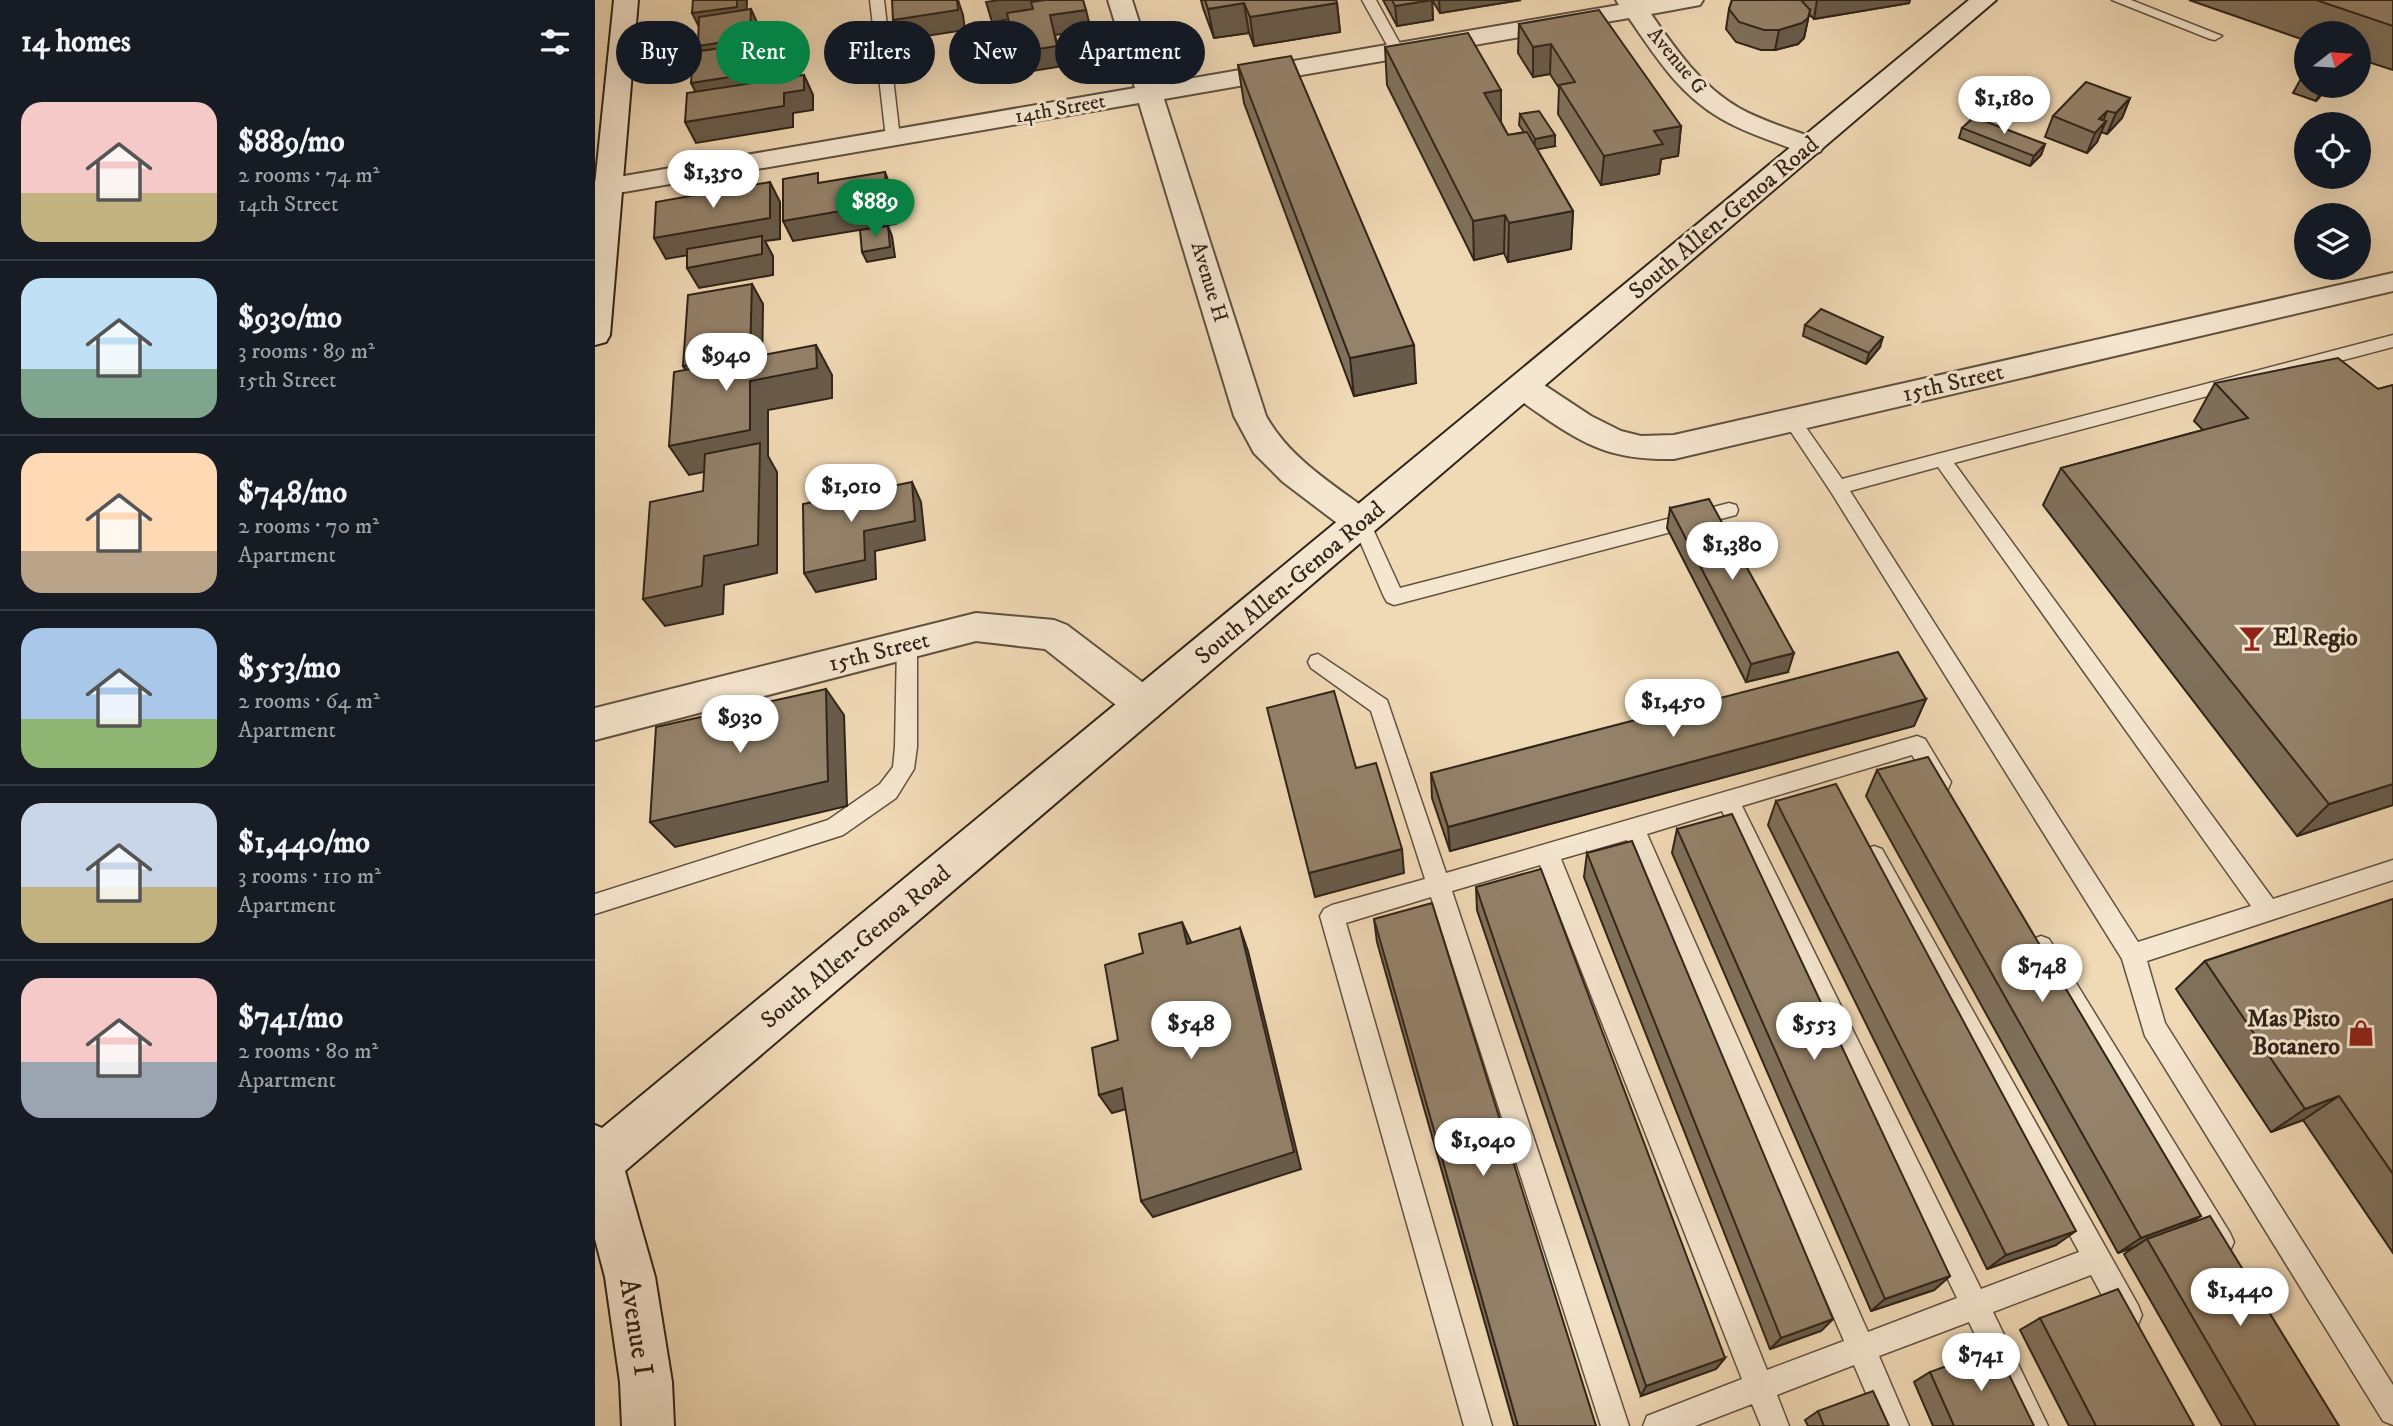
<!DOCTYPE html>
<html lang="en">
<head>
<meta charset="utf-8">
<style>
  :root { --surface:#171b24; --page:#242831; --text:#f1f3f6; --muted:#9ea1a6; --line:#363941; --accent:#0b8043 }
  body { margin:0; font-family:"IM FELL DW Pica",serif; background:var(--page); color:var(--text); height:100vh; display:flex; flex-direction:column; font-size:26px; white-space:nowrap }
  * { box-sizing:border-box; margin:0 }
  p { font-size:23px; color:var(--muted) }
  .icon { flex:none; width:38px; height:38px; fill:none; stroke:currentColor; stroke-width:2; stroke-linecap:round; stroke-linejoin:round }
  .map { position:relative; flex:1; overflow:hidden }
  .side { display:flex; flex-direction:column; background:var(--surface); width:595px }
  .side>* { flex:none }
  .guide { position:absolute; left:21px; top:21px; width:665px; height:63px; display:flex; gap:14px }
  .needle { width:46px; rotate:73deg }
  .tools { position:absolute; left:1699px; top:21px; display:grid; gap:14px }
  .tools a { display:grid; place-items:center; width:77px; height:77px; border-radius:50%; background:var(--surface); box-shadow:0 7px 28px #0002; font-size:35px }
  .price { position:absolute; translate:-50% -60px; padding:0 16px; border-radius:24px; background:#fff; color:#222; font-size:23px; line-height:46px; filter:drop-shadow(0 2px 4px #0008) }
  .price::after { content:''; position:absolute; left:50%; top:42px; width:21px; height:16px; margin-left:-10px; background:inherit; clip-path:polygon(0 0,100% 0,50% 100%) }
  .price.on { background:var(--accent); color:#fff }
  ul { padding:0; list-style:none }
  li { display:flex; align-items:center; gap:21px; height:175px; padding:0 21px }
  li+li { border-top:2px solid var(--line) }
  li span { display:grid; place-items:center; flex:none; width:196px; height:140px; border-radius:21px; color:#555 }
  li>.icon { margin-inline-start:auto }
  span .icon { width:84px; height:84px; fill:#fffc; stroke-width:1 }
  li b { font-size:30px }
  h2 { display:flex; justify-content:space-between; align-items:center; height:84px; padding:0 21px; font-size:30px }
  .tag { padding:0 24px; border-radius:32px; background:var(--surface); box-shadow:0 7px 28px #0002; font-size:24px; line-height:63px }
  .tag.on { background:var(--accent); color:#fff }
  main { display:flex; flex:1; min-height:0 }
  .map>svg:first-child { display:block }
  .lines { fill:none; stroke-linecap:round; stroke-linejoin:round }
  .lane-casing { stroke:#605140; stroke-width:3 }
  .street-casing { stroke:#605140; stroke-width:4 }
  .secondary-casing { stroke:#302419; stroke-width:4 }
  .lane { fill:#f5e6cf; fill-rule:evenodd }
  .street { fill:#f5e6cf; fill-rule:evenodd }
  .secondary { fill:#f5e6cf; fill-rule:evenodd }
  .wall { fill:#7f705b; stroke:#302419; stroke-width:2 }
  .shaded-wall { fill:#685b4a; stroke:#302419; stroke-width:2 }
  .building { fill:#94826a; stroke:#302419; stroke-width:2 }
  .labels { text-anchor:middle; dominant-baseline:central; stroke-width:6; stroke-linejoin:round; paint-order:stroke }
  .far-street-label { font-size:21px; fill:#302419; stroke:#f5e6cf }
  .street-label { font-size:24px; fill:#302419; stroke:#f5e6cf }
  .poi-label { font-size:24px; font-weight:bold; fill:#302419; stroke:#f5e6cf; text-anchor:start }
  .near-street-label { font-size:28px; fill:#302419; stroke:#f5e6cf }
</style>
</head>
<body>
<main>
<section class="side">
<h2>14 homes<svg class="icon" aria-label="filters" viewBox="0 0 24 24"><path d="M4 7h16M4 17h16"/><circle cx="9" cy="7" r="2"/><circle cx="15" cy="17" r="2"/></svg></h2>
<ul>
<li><span style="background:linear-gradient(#f6c9c9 65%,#c2b280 0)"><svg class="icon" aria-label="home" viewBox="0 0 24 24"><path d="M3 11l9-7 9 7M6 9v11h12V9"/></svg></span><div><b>$889/mo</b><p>2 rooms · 74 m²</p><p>14th Street</p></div></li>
<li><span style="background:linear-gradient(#bfe0f5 65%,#7fa58c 0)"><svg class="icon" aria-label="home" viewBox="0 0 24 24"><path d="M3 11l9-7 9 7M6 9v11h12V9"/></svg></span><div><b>$930/mo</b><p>3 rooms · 89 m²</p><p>15th Street</p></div></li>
<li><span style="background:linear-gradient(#ffd9b3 70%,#b9a48a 0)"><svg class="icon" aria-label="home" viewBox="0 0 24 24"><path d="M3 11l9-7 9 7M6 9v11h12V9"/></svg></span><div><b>$748/mo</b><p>2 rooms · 70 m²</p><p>Apartment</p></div></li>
<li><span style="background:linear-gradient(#a9c7e8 65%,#8fb573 0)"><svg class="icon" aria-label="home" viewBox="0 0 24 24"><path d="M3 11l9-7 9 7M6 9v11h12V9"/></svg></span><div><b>$553/mo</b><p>2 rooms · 64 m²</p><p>Apartment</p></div></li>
<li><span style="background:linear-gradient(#c9d6e8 60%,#c2b280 0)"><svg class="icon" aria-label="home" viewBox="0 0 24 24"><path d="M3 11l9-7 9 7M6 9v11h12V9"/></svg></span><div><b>$1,440/mo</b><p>3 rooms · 110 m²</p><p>Apartment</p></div></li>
<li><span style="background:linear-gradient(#f6c9c9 60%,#9aa5b1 0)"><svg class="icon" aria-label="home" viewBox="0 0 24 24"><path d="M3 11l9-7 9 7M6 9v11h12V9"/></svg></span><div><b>$741/mo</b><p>2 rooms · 80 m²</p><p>Apartment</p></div></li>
</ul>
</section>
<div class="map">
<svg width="1798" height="1426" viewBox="0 0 1798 1426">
  <rect width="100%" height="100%" fill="#f0d9b5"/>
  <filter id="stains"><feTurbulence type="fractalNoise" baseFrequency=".00286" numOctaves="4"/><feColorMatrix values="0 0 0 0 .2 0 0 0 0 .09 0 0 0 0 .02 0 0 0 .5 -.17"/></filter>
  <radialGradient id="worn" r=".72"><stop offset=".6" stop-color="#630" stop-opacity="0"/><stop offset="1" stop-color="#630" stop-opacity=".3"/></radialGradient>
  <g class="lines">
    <defs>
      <path id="lane" d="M275,0H289L305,138L298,142L291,138Z
        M767,0H781L809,51L807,54H797Z
        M1517,0H1536L1627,36L1620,40L1615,39Z
        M1798,335V347L1359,463L1678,899L1798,860V880L1552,961L1570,1023L1798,1385V1425L1788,1421L1550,1036L1527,959L1236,492L1188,420L1191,416H1203L1247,479ZM1343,467L1656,906L1543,942L1255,491Z
        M1134,503L1141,505L1143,510L1141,515L799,605L792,602L789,597L757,523L759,518H773L805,588Z
        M312,637L319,639L322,645V747L319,769L301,798L248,835L0,914V894L233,820L285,784L298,767L300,747L302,645L305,639Z
        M723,654L792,700L851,873L1322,736L1330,739L1356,782L1353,789C1334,795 1326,769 1317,755L1147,806L1386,1289L1484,1252L1271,863L1268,856L1271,849L1279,846L1287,849L1543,1305L1547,1315L1543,1325L1533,1329L1523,1325L1496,1275L1398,1312L1453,1426H1424L1374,1322L1284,1356L1314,1426H1285L1259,1365L1182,1395L1194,1426H1166L1157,1404L1100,1426H1048L1052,1416L1147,1379L945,865L857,891L1034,1426H1006L836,897L751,923L897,1426H869L725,916L729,909L737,905L830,879L776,711L716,668L713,662L716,656ZM1127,811L1362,1298L1273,1332L1052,834ZM1032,840L1249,1341L1172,1370L966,859Z
        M1446,936L1454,939L1635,1233L1639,1242L1635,1251L1626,1255L1617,1251L1438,955L1434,947L1438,939Z"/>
      <path id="street" d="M513,0H537L564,84L1024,5L1021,0H1108L1105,5L1056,14C1081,50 1106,86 1144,108C1169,122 1198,130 1225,140L1229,146L1225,152L1215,154L1205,152C1179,141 1150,133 1125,118C1084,94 1060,56 1034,18L569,99L671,416C695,459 739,485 778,514L783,523L778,532L766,536L754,532L688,482L659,453L639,416L544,103L0,197V181L540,88Z
        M1798,273V291L1079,459C1021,460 993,448 946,415C935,407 921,399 913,387L918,379L929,376L940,379L996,416L1026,431L1046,436L1079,435Z
        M381,613L459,620L472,625L563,694L568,705L563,716L549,721L535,716L450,649L381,641L0,740V708Z"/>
      <path id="secondary" d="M19,0H43L15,335L11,342L0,345V185Z
        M1374,0H1401L30,1171L60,1277L77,1382L79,1426H27L25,1382L10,1277L0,1239V1125L7,1128Z"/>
    </defs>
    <!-- lane casing -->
    <use href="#lane" class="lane-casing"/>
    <!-- street casing -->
    <use href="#street" class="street-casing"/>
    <!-- secondary casing -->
    <use href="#secondary" class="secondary-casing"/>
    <!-- lane -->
    <use href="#lane" class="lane"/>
    <!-- street -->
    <use href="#street" class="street"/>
    <!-- secondary -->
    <use href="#secondary" class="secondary"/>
  </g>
  <!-- wall -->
  <path class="wall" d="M606,0H741L742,3L745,32L659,46L654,33L619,38L608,8Z
    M788,0H837L838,20L802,26Z
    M837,0H926L845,13Z
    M1137,0H1315L1314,3L1219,19L1214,14L1209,38L1203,44L1180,50H1166L1141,42L1131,29L1134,9Z
    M1594,0H1798V70L1764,59V33H1712V41Z
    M924,24L1086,126L1083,156L1066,159L1064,174L1006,185L963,114L964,88L955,74L938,77L923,53Z
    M790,47L906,90V122L913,135L929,132L924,125L925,114L960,146L942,149L978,211L976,249L913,262L909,253L879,260L792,85Z
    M643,65L821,383L759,396L649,103Z
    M1712,70V86H1734L1721,101L1698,93L1709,73Z
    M1535,98L1527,118L1512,134L1506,132L1502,142L1492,153L1450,137L1458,116Z
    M1367,128L1450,144L1446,155L1435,166L1364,138Z
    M1210,325L1285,347L1271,364L1208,336Z
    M1620,383L1783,389L1798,385V805L1702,836L1448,505L1466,468L1608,430L1599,421Z
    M1075,508L1193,672L1151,682L1072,528Z
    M1331,699L1319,726L855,851L837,798L836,773Z
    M1282,770L1606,1216L1593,1224L1744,1426H1627L1529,1254L1541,1246L1523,1253L1271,796Z
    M1181,801L1461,1245L1392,1269L1173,825Z
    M1082,829L1355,1276L1339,1290L1276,1311L1077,853Z
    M992,853L1238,1319L1226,1331L1175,1349L989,877Z
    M881,887L1130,1358L1121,1369L1046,1396L882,910Z
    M1798,899V1253L1708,1120L1676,1132L1581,989L1610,961Z
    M779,919L1001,1426H919L782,942Z
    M1445,1318L1599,1426H1474L1425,1330Z
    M1335,1372L1439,1426H1338L1319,1382Z
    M1223,1411L1294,1426H1213L1210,1420Z"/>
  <!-- shaded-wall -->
  <path class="shaded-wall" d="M142,0H152L151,27L107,33L97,13Z
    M363,0L368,15L370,30L306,40L298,20Z
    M404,0H452L455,13L397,22L391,2Z
    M837,0L838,20L802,26L800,6Z
    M844,0H926L845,13Z
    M1222,0H1315L1314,3L1219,19Z
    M649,3L654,33L619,38L613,9Z
    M742,3L745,32L659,46L655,17Z
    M156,9L165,29V58L156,60L158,65V95L106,103L96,83L113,66L103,46Z
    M491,10L496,30L460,35L468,66L401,77L395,57L455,15Z
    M1215,10L1209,38L1203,44L1180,50L1184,30Z
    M956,44L955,74L938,77V47Z
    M209,75L218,95V110L198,113V127L101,143L90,122Z
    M1729,86H1734L1721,101Z
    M906,90V128L889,93Z
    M1535,98L1527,118L1512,134L1521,113Z
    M1512,111L1506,127L1511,121L1502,142L1492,153L1500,133L1504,119Z
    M1086,126L1083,156L1066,159L1064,174L1006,185L1009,156L1059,131Z
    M960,135V146L939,150L940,139Z
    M1450,144L1446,155L1435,166L1439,156Z
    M290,172L298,193L301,224L198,241L188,221Z
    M175,182L185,202V239L170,241L178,256V275L104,288L92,268L167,242L71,259L59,238Z
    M978,211L976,249L913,262L914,223Z
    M910,215L909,253L879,260L878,221Z
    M293,226L297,236L300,257L272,262L267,252Z
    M157,284L168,304L167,374L101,386L88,366Z
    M1288,337L1285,347L1271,364L1274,353Z
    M221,345L237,375V398L173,410V456L182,472V573L129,585L128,614L70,626L48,599L109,556L164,461L94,475L74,446L155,381Z
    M819,345L821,383L759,396L755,358Z
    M317,482L326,502L330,540L280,551L281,579L221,592L209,573L269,531Z
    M1199,653L1193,672L1151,682L1156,664Z
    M231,689L249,715L252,806L80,847L55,822Z
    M1331,699L1319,726L855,851L853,827Z
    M1798,784V805L1702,836L1734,804Z
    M807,849L809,873L720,897L714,873Z
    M587,922L597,944H592Z
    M645,928L653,951L706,1169L558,1217L546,1201Z
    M527,1088L539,1107L517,1113L504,1095Z
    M1744,1096L1708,1120L1676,1132L1710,1109Z
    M1606,1216L1581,1231L1552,1239L1541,1246L1523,1253L1546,1238Z
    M1481,1231L1461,1245L1392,1269L1411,1255Z
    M1355,1276L1339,1290L1276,1311L1290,1299Z
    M1238,1319L1226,1331L1175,1349L1186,1338Z
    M1130,1358L1121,1369L1046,1396L1051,1386Z"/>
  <!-- building -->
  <path class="building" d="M98,0H142V7L97,13Z
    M297,0H362L363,10L298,20Z
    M450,0H488L491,10L455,15L462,46L395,57L393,45L418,41L412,13L438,9L436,2Z
    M610,0H741L742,3L655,17L649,3L613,9Z
    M797,0H837L800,6Z
    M1137,0H1206L1215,10L1213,18L1207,23L1184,30H1169L1144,22L1134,9Z
    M1721,0H1798V26Z
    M156,9L155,38L103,46L104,17Z
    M1004,10L1086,126L1059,131L1068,144L1009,156L964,85L980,82L956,44L938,47L924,24Z
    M873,33L906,90L889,93L913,135L932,132L978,211L914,223L910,215L878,221L790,47Z
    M149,45L148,75L96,83L98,52Z
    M696,56L819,345L755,358L643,65Z
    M209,75V90L189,93V106L90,122L92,93Z
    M1491,82L1535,98L1521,113L1512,111L1504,119L1511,121L1500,133L1458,116Z
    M944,111L960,135L940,139L925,114Z
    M1379,117L1450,144L1439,156L1367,128Z
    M290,172L292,203L188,221V179L223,173V183Z
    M175,182V218L59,238L61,202Z
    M293,226L295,247L267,252L265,230Z
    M167,236V254L92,268V249Z
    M157,284L155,354L88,366L93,295Z
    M1226,309L1288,337L1274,353L1210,325Z
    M221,345L222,368L155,381V430L74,446L79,372Z
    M1743,358L1783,389L1798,385V784L1734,804L1466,468L1653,418L1620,383Z
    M165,443L163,545L109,556L107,586L48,599L55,502L108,491L110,454Z
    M317,482L320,521L269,531L270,560L209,573L208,504Z
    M1114,499L1199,653L1156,664L1075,508Z
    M1303,652L1331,699L853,827L836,773Z
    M231,689L233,781L55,822L61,727Z
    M739,691L761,768L781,763L807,849L714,873L672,708Z
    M1333,757L1606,1216L1546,1238L1282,770Z
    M1241,784L1481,1231L1411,1255L1181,801Z
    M1137,814L1355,1276L1290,1299L1082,829Z
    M1037,841L1238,1319L1186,1338L992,853Z
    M946,869L1130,1358L1051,1386L881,887Z
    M1798,899V1174L1744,1096L1710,1109L1610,961Z
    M837,903L1001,1426H923L779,919Z
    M587,922L592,944L645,928L699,1152L546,1201L527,1088L504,1095L497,1048L523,1040L510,965L548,953L544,934Z
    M1615,1216L1744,1426H1661L1552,1239Z
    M1523,1289L1599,1426H1501L1445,1318Z
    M1401,1348L1439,1426H1359L1335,1372Z
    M1278,1391L1294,1426H1229L1223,1411Z"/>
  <!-- icons -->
  <defs>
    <symbol id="bar-bare" viewBox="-9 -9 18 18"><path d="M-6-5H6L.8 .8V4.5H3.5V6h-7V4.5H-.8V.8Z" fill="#8f2418" stroke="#f5e6cf" stroke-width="2.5" paint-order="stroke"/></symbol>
    <symbol id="shop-bare" viewBox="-9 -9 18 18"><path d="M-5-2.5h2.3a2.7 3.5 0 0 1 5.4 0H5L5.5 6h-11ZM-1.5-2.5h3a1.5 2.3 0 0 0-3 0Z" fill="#8f2418" stroke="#f5e6cf" stroke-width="2.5" paint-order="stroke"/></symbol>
  </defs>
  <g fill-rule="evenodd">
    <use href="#bar-bare" x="1638" y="619" width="38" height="38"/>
    <use href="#shop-bare" x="1747" y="1014" width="38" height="38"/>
  </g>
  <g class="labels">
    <!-- far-street labels -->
    <g class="far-street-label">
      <text transform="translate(1082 61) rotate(50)">Avenue G</text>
      <text transform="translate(465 109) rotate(-10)">14th Street</text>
      <text transform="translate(614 282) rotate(73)">Avenue H</text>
    </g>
    <!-- street labels -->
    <g class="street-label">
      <text transform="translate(1129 218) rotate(-40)">South Allen-Genoa Road</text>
      <text transform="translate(1358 383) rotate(-13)">15th Street</text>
      <text transform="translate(695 583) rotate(-40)">South Allen-Genoa Road</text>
      <text transform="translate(284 652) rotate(-14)">15th Street</text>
      <text transform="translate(261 947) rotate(-40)">South Allen-Genoa Road</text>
    </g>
    <!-- poi labels -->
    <g class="poi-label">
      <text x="1678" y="638">El Regio</text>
      <text x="1745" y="1019" text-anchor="end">Mas Pisto<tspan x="1745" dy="28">Botanero</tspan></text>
    </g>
    <!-- near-street labels -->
    <g class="near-street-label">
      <text transform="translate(41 1327) rotate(81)">Avenue I</text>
    </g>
  </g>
  <rect width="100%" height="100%" filter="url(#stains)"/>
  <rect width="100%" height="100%" fill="url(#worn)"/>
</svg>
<div class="tools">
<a><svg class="needle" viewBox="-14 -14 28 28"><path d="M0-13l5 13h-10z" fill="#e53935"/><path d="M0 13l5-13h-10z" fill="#9ea1a6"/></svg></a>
<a><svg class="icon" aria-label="locate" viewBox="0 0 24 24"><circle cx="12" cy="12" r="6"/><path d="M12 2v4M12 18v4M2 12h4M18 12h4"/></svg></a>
<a><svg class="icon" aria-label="layers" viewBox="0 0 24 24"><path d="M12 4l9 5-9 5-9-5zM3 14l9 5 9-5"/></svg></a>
</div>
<b class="price" style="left:1409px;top:136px">$1,180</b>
<b class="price" style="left:118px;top:210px">$1,350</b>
<b class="price on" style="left:280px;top:239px">$889</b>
<b class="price" style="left:131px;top:393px">$940</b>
<b class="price" style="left:256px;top:524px">$1,010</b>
<b class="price" style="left:1137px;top:582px">$1,380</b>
<b class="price" style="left:1078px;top:739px">$1,450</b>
<b class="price" style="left:145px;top:755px">$930</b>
<b class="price" style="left:1447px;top:1004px">$748</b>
<b class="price" style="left:596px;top:1061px">$548</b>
<b class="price" style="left:1219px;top:1062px">$553</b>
<b class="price" style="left:888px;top:1178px">$1,040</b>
<b class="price" style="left:1645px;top:1328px">$1,440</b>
<b class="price" style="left:1386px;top:1393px">$741</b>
<div class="guide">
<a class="tag">Buy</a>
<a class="tag on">Rent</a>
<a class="tag">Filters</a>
<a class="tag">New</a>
<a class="tag">Apartment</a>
</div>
</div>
</main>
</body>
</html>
